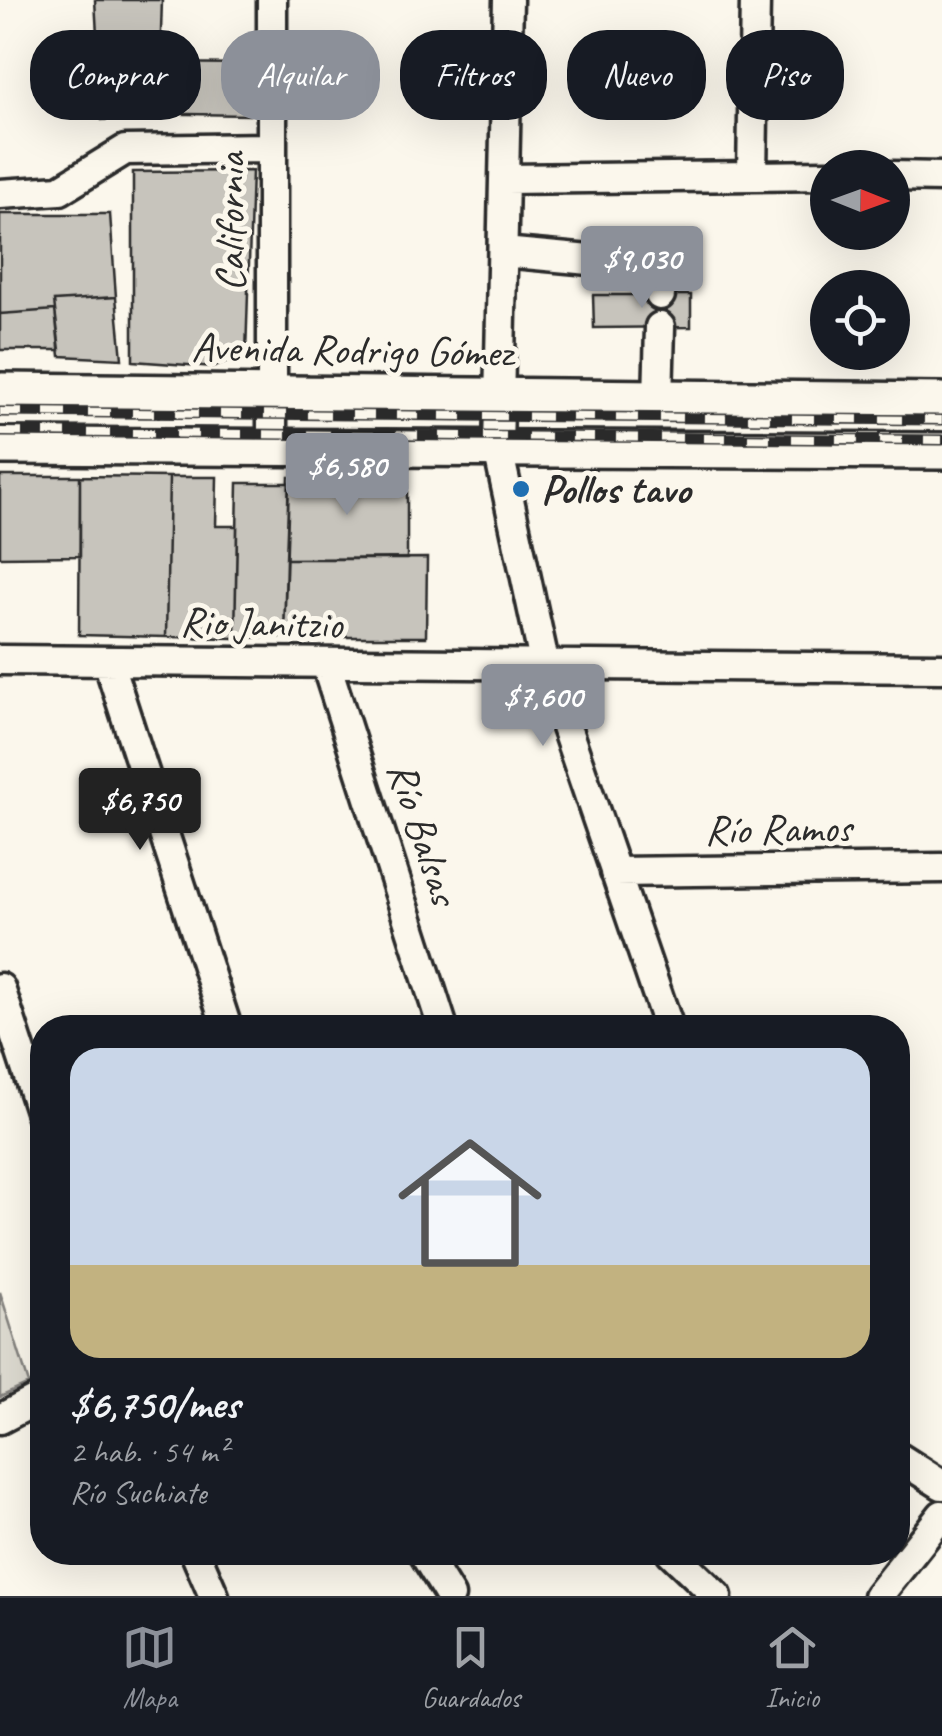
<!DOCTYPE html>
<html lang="es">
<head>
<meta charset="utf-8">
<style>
  :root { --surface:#171b24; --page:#20242c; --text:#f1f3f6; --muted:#9ea1a6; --line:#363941; --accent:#8c9099 }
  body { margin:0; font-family:Caveat,sans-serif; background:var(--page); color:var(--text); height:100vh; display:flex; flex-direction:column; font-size:38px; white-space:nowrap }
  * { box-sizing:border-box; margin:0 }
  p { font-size:32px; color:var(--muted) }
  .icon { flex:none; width:55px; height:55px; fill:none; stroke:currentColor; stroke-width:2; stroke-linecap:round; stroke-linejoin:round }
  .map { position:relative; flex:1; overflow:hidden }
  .drawer { position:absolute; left:30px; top:1015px; width:880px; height:550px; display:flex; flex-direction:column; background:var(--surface); border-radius:40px; box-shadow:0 10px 40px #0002 }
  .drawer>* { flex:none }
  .hud { position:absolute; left:30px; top:30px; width:882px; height:90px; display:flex; gap:20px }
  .needle { width:65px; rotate:91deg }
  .buttons { position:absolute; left:810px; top:150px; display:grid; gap:20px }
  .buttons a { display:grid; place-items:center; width:100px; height:100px; border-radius:50%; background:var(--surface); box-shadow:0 10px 40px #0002; font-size:50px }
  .price { position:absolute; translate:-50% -85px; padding:0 22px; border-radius:10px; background:var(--accent); color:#fff; font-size:32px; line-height:65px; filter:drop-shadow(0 2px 5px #0008) }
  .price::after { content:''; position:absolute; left:50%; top:60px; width:30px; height:22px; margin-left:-15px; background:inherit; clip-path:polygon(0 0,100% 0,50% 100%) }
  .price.active { background:#222; color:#fff }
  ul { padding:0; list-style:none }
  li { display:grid; align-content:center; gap:20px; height:530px; padding:0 40px }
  li span { display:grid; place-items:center; height:310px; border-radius:30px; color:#555 }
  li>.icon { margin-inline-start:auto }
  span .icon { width:180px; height:180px; fill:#fffc; stroke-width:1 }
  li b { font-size:42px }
  .chip { padding:0 35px; border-radius:40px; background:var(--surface); box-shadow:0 10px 40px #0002; font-size:35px; line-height:90px }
  .chip.active { background:var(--accent); color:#fff }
  .tabs { display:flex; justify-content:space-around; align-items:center; height:140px; border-top:2px solid var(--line); background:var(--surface); font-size:28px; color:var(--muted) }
  .tabs a { display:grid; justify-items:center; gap:5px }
  .tabs .active { color:var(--accent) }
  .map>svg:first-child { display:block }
  .green { fill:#dddad0; stroke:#84827e; stroke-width:2.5 }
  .building { fill:#c7c4bc; stroke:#2b2b2b; stroke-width:2.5 }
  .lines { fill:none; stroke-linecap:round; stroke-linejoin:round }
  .minor-casing { stroke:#2b2b2b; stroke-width:35 }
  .major-casing { stroke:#2b2b2b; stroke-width:42 }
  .minor { stroke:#fbf7ec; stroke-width:28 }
  .major { stroke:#fbf7ec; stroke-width:35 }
  .rail-casing { stroke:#2b2b2b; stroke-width:11 }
  .rail { stroke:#fbf7ec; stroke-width:8; stroke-dasharray:22; stroke-linecap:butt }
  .poi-dot { fill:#1f6fb2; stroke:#fbf7ec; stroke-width:4 }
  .labels { text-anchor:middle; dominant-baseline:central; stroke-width:10; stroke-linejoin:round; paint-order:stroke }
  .street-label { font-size:42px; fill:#2b2b2b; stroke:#fbf7ec }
  .poi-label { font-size:42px; font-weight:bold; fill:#2b2b2b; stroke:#fbf7ec; text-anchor:start }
</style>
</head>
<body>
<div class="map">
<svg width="942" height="1596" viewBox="0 0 942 1596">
  <rect width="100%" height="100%" fill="#fbf7ec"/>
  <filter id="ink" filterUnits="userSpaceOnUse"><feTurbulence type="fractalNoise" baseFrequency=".01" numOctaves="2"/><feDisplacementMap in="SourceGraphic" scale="20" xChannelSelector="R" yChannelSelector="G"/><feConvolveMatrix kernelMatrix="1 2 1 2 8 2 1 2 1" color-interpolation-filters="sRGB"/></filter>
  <g filter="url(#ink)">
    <!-- green -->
    <path class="green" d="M0,1292L29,1384L0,1397Z"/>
    <!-- building -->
    <path class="building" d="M95,0H162L160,63L249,64V115L124,113V119L102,120Z
      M252,171L246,354L215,367L133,361V172Z
      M0,214H110L116,297L54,301L55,310L0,314Z
      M593,295H691V327L594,328Z
      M116,297L122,359L60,356L54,301Z
      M55,310L60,350H0V314Z
      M0,476H80V556L0,557Z
      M80,476L169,477L166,637L79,635Z
      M169,477H217L216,526H237L235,638L166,637Z
      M289,477H407V559H286Z
      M238,483H289L284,637L235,638Z
      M427,558L426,637H284L286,559Z"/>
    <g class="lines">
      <defs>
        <path id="minor" d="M508,0L498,449L545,666L669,1028
          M752,174L755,0
          M892,176L942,177
          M506,179L828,175
          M0,194L60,190L125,150L270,148
          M503,252L633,264L655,276L660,295
          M658,399L660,327
          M272,445V0
          M0,660L942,668
          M108,661L227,1028
          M326,664L443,1028
          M615,872L942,868
          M0,988L42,1117
          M0,1419L42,1397
          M898,1457L942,1485
          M195,1552L214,1596
          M423,1552L450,1596
          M671,1552L717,1596
          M878,1596L942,1515"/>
        <path id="major" d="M0,391L942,401
          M0,446L942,451"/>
      </defs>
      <!-- minor casing -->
      <use href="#minor" class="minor-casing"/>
      <!-- major casing -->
      <use href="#major" class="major-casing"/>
      <!-- minor -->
      <use href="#minor" class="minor"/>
      <!-- major -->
      <use href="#major" class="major"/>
      <defs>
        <path id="rail" d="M0,412L942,420
          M0,432L942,440"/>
      </defs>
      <!-- rail casing -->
      <use href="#rail" class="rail-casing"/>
      <!-- rail -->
      <use href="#rail" class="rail"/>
    </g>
  </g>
  <!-- markers -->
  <circle class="poi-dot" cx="521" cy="489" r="10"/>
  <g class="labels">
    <!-- street labels -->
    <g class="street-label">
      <text transform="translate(230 222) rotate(-90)">California</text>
      <text transform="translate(352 350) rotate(1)">Avenida Rodrigo Gómez</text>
      <text transform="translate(261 623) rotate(1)">Rio Janitzio</text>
      <text transform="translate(778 829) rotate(-1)">Río Ramos</text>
      <text transform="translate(423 833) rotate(72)">Río Balsas</text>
    </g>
    <!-- poi labels -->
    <g class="poi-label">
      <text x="541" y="489">Pollos tavo</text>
    </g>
  </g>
</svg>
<div class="buttons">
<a><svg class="needle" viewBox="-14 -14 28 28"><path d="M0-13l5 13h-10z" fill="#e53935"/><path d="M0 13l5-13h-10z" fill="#9ea1a6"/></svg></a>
<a><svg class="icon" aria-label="locate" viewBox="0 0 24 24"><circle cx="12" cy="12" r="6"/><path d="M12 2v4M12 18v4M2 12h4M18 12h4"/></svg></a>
</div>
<b class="price" style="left:642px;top:311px">$9,030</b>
<b class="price" style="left:347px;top:518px">$6,580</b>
<b class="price" style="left:543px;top:749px">$7,600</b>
<b class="price active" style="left:140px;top:853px">$6,750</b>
<div class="hud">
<a class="chip">Comprar</a>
<a class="chip active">Alquilar</a>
<a class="chip">Filtros</a>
<a class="chip">Nuevo</a>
<a class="chip">Piso</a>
</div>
<section class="drawer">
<ul>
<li><span style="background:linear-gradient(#c9d6e8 70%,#c2b280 0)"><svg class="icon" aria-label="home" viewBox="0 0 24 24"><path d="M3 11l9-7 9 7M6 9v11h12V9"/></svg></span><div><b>$6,750/mes</b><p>2 hab. · 54 m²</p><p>Río Suchiate</p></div></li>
</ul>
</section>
</div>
<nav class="tabs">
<a class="active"><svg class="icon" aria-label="map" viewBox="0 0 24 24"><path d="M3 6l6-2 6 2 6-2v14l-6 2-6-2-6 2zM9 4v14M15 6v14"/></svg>Mapa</a>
<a><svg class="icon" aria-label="saved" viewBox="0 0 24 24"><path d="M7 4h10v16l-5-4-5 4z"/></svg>Guardados</a>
<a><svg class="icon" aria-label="home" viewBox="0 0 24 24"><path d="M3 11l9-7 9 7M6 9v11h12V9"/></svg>Inicio</a>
</nav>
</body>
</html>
